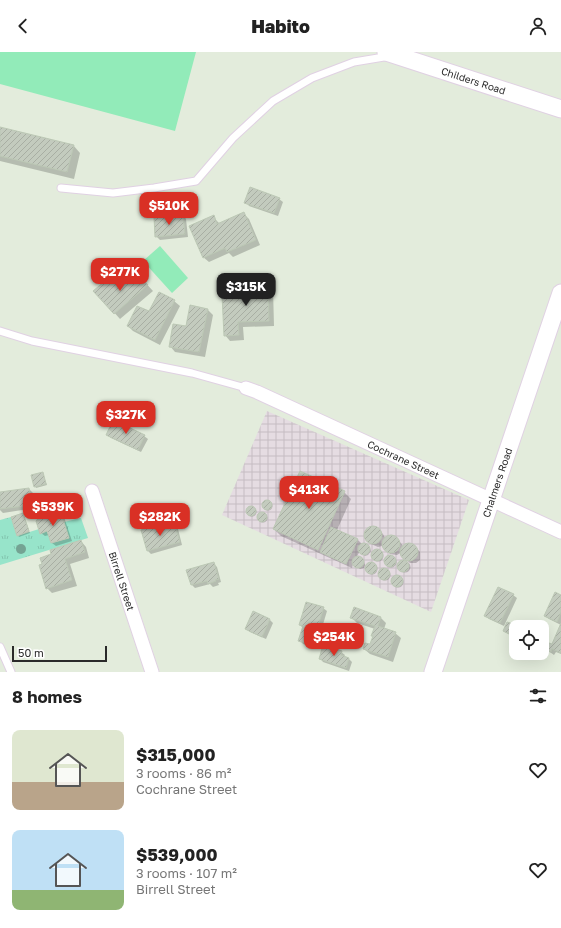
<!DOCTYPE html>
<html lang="en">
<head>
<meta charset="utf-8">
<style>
  :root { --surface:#fff; --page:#f2f2f2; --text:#222; --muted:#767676; --accent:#d93025 }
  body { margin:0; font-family:"Golos Text",sans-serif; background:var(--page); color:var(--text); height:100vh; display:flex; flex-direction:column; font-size:15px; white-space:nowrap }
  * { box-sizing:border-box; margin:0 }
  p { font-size:13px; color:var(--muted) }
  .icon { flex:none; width:22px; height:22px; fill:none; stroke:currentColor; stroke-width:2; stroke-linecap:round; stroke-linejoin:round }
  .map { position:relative; height:620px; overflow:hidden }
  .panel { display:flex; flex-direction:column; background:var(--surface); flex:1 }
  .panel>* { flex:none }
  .tools { position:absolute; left:509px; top:568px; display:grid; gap:8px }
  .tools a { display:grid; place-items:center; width:40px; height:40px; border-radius:8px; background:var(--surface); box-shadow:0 4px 16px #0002; font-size:20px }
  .scale { position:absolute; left:12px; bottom:10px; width:95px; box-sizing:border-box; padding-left:4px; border:2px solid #2a2a2a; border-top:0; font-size:11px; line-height:14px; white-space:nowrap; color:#2a2a2a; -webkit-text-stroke:3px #fff; paint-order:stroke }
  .price { position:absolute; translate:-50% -34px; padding:0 9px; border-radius:8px; background:var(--accent); color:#fff; font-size:13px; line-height:26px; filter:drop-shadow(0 1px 2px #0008) }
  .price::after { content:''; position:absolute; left:50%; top:24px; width:12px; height:9px; margin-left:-6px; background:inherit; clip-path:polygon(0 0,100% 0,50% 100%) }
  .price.current { background:#222; color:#fff }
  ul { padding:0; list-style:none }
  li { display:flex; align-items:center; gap:12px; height:100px; padding:0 12px }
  li span { display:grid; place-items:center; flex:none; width:112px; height:80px; border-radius:8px; color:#555 }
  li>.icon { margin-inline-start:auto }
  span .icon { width:48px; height:48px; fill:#fffc; stroke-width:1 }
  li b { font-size:17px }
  h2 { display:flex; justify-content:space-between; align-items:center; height:48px; padding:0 12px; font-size:17px }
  header { display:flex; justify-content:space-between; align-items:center; height:52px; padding:0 12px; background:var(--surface); font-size:18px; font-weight:800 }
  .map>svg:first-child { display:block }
  .industrial { fill:url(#industrial-grid) }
  .grass { fill:url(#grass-tufts) }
  .pitch { fill:#92ebb9 }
  .shadow { fill:#0003 }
  .building { fill:url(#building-hatch); stroke:#bcc8b5 }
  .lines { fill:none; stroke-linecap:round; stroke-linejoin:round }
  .service-casing { stroke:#e0d1e3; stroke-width:9 }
  .minor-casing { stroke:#e0d1e3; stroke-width:15 }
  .tertiary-casing { stroke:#e0d1e3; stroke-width:19 }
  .service { stroke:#fff; stroke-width:7 }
  .minor { stroke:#fff; stroke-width:13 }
  .tertiary { stroke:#fff; stroke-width:17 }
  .tree { fill:#74a393 }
  .labels { text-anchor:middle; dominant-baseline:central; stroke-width:3.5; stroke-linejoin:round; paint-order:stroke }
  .street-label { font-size:10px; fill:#2a2a2a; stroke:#fff }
</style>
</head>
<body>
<header><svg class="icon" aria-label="back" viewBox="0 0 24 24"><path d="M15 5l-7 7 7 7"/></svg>Habito<svg class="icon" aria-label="person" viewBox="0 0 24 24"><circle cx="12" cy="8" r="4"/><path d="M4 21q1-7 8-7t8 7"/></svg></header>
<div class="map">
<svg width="561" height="620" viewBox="0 0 561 620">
  <defs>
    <pattern id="industrial-grid" width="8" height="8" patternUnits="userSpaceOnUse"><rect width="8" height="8" fill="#e5dce2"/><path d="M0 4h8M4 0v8" fill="none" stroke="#c5bdc2"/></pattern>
    <pattern id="grass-tufts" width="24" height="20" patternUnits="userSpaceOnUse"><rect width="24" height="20" fill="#97e4ca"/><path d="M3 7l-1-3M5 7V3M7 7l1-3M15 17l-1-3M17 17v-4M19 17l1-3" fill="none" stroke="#82c4ae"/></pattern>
    <pattern id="building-hatch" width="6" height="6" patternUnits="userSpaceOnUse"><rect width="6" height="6" fill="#c3cbbe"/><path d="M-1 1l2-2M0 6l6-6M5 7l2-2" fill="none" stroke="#a8aea3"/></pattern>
  </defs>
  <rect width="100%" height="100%" fill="#e3ecdc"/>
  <!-- industrial -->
  <path class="industrial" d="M267,359L469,448L431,560L222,463Z"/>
  <!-- grass -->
  <path class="grass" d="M11,465L17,484L39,477L47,479L52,491L69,486L64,470L81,466L88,486L0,513V468Z"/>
  <!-- pitch -->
  <path class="pitch" d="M0,0H196L175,79L0,32Z
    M160,194L188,226L172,241L143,209Z"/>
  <!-- shadow -->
  <path class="shadow" d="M0,76L73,93L80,101L74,127L0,109Z
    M279,147L283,150L278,164L249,154L246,150Z
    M243,161L249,167L260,193L233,205L229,201L209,210L203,205L213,165L220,172Z
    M183,163L186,167L188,185L160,188L156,184Z
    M142,227L153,239L120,267L95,239L120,235Z
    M267,230L273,236L274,274L243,275L244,288L230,289L225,283L248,243Z
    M174,249L180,254L160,293L133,279L128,274L149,261Z
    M207,257L213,263L205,305L175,300L170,294L187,276Z
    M107,383L144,384L148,387L141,400L111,386Z
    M43,422L47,433L36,436L35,434Z
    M29,437L33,441L35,456L3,461L0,458V441Z
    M344,440L351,447L337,478L357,487L362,492H366L370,496L371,499L368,503L365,504L360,499L356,506H360L364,510L365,513L364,516L360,517L353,512L352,516L281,484L274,477Z
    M263.5 454a4.5 4.5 0 1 1 9 0a4.5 4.5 0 1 1-9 0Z
    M247.5 460a4.5 4.5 0 1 1 9 0a4.5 4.5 0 1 1-9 0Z
    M51,460L54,464L61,462L64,465L72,489L56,494L52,491L49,483L45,484L41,481Z
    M258.5 466a4.5 4.5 0 1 1 9 0a4.5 4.5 0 1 1-9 0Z
    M23,462L30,481L19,485L18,483Z
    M163,473L167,476L174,474L178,477L182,493L151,502L148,499L142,479Z
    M375,475L383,482L385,486L389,484L397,486L403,494L407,492H413L420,500V508L416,511H410L404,506L402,500L397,503L390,502L386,498L383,492L382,494L378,495L371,492L367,488L365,483L369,476Z
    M81,489L86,495L89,506L70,512L77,534L52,541L47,536L40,513Z
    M372.5 504a5.5 5.5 0 1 1 11 0a5.5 5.5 0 1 1-11 0Z
    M385.5 510a5.5 5.5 0 1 1 11 0a5.5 5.5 0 1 1-11 0Z
    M399.5 515a5.5 5.5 0 1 1 11 0a5.5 5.5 0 1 1-11 0Z
    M213,511L217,515L221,530L218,531L219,533L213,535L210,532L195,536L192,533Z
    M366.5 517a5.5 5.5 0 1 1 11 0a5.5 5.5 0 1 1-11 0Z
    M379.5 523a5.5 5.5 0 1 1 11 0a5.5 5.5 0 1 1-11 0Z
    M392.5 530a5.5 5.5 0 1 1 11 0a5.5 5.5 0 1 1-11 0Z
    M513,543L517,546L504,574L489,567L485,564Z
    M561,544V573L549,567L545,564Z
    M323,556L327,559L316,596L303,592L300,588L303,576L300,573Z
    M254,560L270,568L273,571L266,587L250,580L246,577Z
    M351,565L381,566L386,571L384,577L395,581L401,586L393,610L370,602L364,597L371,594L375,577L357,571Z
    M513,573L514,574L511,582L506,580Z
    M561,574V602L556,600L554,603L547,598L552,594Z
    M341,600L345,603L344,605L349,607L352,610L349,619L323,610L320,606Z"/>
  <!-- building -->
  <path class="building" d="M0,75L74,93L67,120L0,104Z
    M250,135L280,146L274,161L244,151Z
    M244,160L256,188L227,200L225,196L203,206L189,174L214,163L217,172Z
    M183,162L185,182L155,185L154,165Z
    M136,220L148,233L114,262L93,239L111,224L120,234Z
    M268,229L269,269L238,270L239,283L224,284L222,243L247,242V230Z
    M159,240L175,248L155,288L127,274L137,254L149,259Z
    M190,253L208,257L199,300L169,295L173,272L186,274Z
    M113,368L145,383L138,398L106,383Z
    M300,419L345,439L318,498L273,477Z
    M43,420L46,432L34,435L31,423Z
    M29,436L32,453L0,457V440Z
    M262 453a5 5 0 1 1 10 0a5 5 0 1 1-10 0Z
    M246 459a5 5 0 1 1 10 0a5 5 0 1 1-10 0Z
    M51,459L53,463L61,461L69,486L51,491L47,479L40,482L36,469L42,462Z
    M257 465a5 5 0 1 1 10 0a5 5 0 1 1-10 0Z
    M23,461L29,479L17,484L11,465Z
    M164,471L165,476L175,473L180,490L147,499L141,478Z
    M364 483a9 9 0 1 1 18 0a9 9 0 1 1-18 0Z
    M331,475L358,487L346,512L320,500Z
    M382 492a9 9 0 1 1 18 0a9 9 0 1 1-18 0Z
    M81,488L85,500L65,507L72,528L46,537L39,513L42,512L40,506L51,502L50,498Z
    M400 500a9 9 0 1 1 18 0a9 9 0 1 1-18 0Z
    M358 497a6 6 0 1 1 12 0a6 6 0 1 1-12 0Z
    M371 503a6 6 0 1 1 12 0a6 6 0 1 1-12 0Z
    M384 509a6 6 0 1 1 12 0a6 6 0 1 1-12 0Z
    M352 510a6 6 0 1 1 12 0a6 6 0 1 1-12 0Z
    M397 514a6 6 0 1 1 12 0a6 6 0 1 1-12 0Z
    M214,510L219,527L215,528L216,529L208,532L207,529L191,533L186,518Z
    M365 516a6 6 0 1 1 12 0a6 6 0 1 1-12 0Z
    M378 522a6 6 0 1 1 12 0a6 6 0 1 1-12 0Z
    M391 529a6 6 0 1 1 12 0a6 6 0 1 1-12 0Z
    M498,535L514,542L500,571L484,564Z
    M555,540L561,543V560L557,570L544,564Z
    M306,550L324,555L312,593L298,589L303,574L299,573Z
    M354,555L381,565L378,574L396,580L388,605L363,597L365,591L370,592L373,584H371L375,574L350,566Z
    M253,559L270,567L262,585L245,577Z
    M507,570L514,572L509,582L503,579Z
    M561,571V601L552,597L551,600L546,599L549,591L552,592Z
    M323,593L342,599L341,603L349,606L346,616L319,607Z"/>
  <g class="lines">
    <defs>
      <path id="service" d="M61,136L113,141L154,136L196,129L233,86L273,49L312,26L354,10L390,4
        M0,279L32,289L192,321L246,336
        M0,595L11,620"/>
      <g id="minor">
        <path id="s1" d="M246,336L257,340L561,480"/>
        <path id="s2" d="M92,439L152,620"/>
      </g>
      <g id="tertiary">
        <path id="s3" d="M386,0L561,57"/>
        <path id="s4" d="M433,620L561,241"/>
      </g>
    </defs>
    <!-- service casing -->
    <use href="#service" class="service-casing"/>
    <!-- minor casing -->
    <use href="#minor" class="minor-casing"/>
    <!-- tertiary casing -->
    <use href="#tertiary" class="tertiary-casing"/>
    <!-- service -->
    <use href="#service" class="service"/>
    <!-- minor -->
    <use href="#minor" class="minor"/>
    <!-- tertiary -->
    <use href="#tertiary" class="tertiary"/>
  </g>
  <!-- trees -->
  <circle class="tree" cx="21" cy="497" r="5"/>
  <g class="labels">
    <!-- street labels -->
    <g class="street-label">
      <text stroke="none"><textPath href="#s3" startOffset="92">Childers Road</textPath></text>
      <text stroke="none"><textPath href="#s1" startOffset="173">Cochrane Street</textPath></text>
      <text stroke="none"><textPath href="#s4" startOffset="200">Chalmers Road</textPath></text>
      <text stroke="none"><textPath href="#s2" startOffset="95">Birrell Street</textPath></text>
    </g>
  </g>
</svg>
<div class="tools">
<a><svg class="icon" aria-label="locate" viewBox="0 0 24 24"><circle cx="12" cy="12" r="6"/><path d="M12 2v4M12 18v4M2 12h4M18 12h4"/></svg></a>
</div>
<div class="scale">50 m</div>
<b class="price" style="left:169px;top:174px">$510K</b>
<b class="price" style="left:120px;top:240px">$277K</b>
<b class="price current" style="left:246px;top:255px">$315K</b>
<b class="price" style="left:126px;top:383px">$327K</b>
<b class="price" style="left:309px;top:458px">$413K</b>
<b class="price" style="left:53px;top:475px">$539K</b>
<b class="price" style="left:160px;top:485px">$282K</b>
<b class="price" style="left:334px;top:605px">$254K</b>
</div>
<section class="panel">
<h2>8 homes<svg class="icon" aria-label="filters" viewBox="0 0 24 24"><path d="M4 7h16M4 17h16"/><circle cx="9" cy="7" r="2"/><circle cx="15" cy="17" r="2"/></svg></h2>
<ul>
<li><span style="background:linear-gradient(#dfe7d0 65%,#b9a48a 0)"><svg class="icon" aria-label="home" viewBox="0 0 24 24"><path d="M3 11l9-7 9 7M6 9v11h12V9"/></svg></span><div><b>$315,000</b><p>3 rooms · 86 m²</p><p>Cochrane Street</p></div><svg class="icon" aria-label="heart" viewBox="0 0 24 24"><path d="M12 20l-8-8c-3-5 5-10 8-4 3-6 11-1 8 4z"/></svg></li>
<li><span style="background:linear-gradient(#bfe0f5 75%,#8fb573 0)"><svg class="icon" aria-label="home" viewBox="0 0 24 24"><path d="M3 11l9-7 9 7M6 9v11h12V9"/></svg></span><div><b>$539,000</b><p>3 rooms · 107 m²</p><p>Birrell Street</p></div><svg class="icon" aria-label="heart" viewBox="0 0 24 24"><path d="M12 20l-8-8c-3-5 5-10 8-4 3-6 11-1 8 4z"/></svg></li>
</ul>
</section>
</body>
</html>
